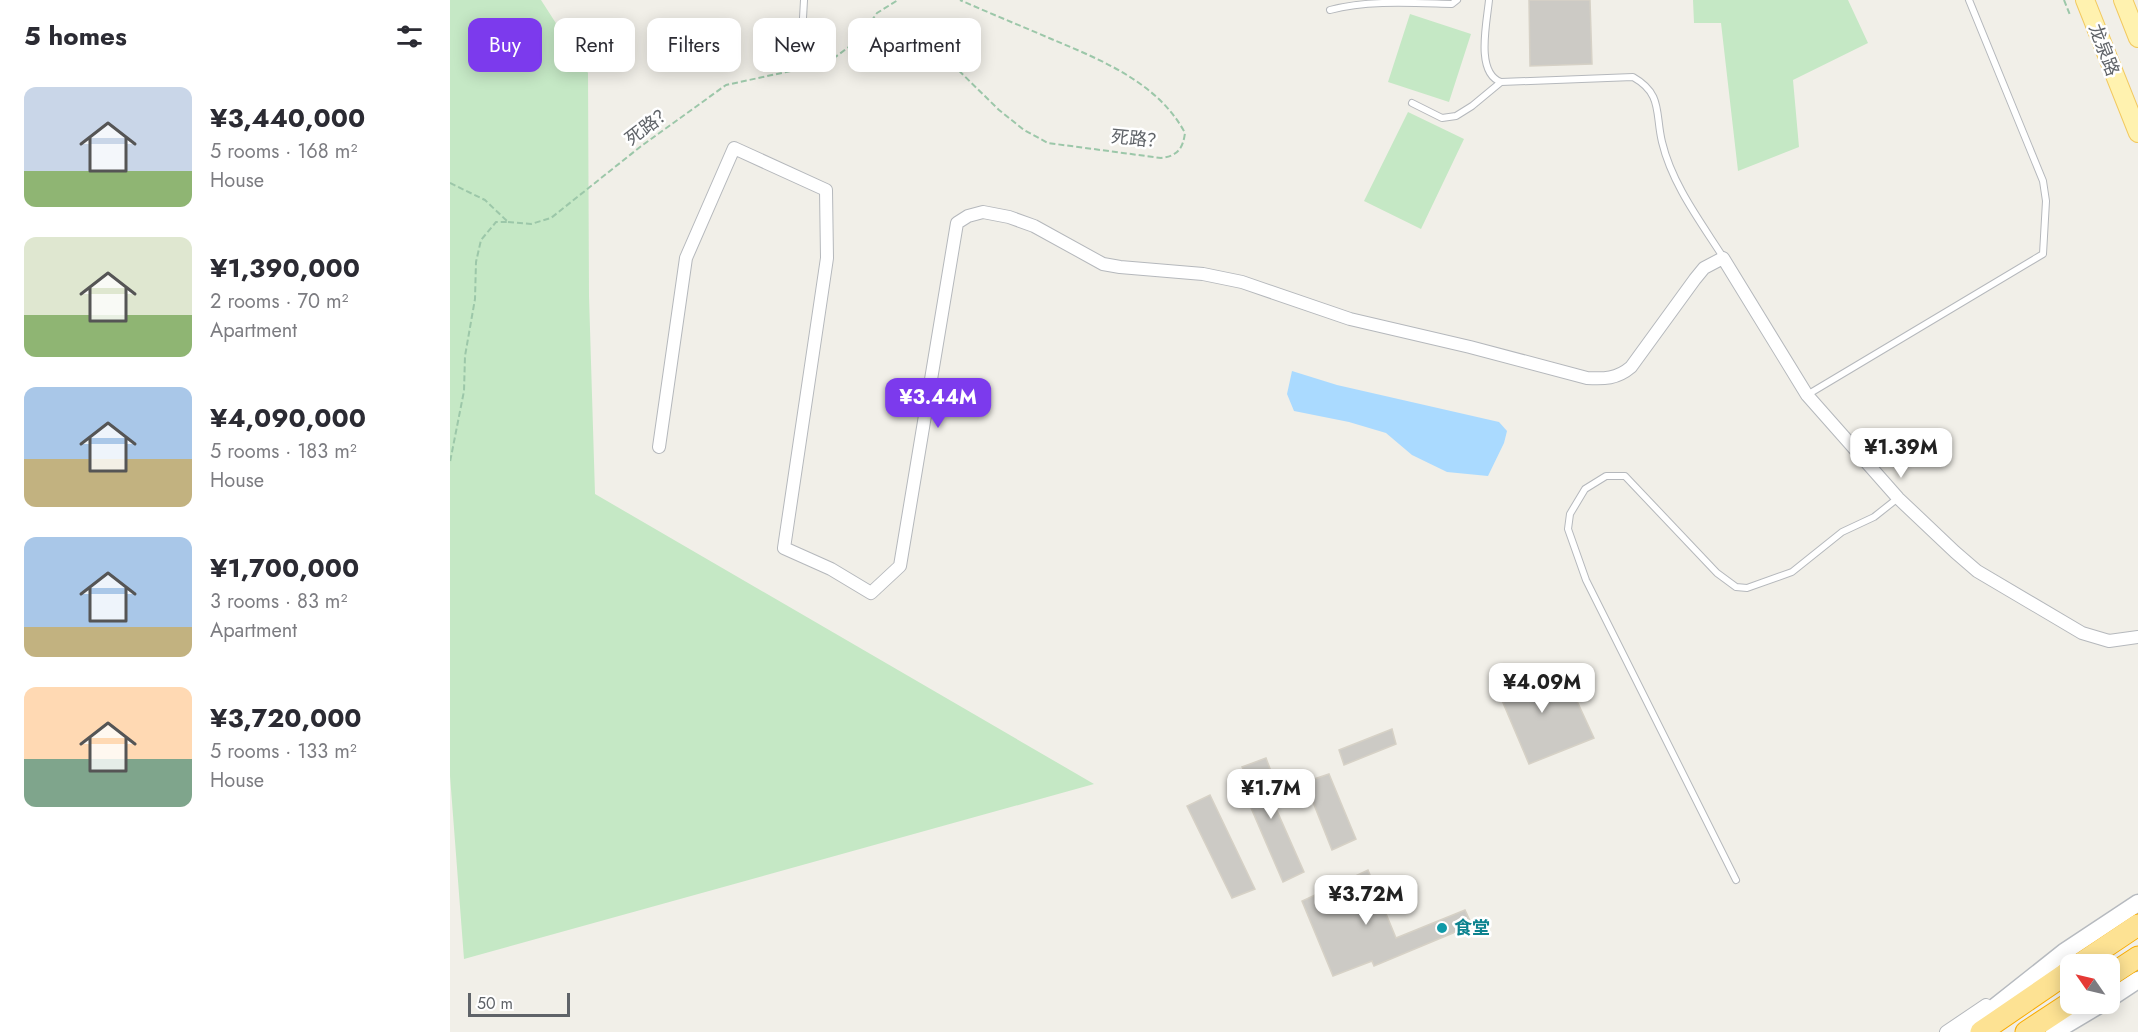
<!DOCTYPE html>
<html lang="en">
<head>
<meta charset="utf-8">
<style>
  :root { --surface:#fff; --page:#f2f2f3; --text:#2b2b33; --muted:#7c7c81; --accent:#7c3aed }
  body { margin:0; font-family:Jost,"Noto Sans SC",sans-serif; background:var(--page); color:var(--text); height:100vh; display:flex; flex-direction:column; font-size:22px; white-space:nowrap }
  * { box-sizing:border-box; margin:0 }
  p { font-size:20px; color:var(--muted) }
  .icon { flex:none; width:33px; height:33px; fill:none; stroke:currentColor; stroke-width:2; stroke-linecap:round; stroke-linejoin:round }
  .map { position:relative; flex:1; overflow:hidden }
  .side { display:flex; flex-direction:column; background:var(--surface); width:450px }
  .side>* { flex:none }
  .guide { position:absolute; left:18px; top:18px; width:570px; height:54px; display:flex; gap:12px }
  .needle { width:39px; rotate:304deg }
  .buttons { position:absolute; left:1610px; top:954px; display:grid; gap:12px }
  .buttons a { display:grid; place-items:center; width:60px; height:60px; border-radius:12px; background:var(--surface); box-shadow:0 3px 15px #0003; font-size:30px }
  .scale { position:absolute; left:18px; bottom:15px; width:102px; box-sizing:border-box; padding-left:6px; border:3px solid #5f6368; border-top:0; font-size:16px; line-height:21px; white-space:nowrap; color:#5f6368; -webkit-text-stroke:4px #fff; paint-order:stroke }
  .price { position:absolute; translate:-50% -51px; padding:0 14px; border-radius:12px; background:#fff; color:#222; font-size:20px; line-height:39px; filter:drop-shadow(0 2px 3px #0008) }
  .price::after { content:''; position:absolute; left:50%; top:36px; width:18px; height:14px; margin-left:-9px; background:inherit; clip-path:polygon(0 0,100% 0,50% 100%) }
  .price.on { background:var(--accent); color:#fff }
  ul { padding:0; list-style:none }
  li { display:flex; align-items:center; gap:18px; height:150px; padding:0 24px }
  li span { display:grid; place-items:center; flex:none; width:168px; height:120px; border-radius:12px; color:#555 }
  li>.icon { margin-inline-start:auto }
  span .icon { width:72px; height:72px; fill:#fffc; stroke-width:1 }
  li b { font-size:26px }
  h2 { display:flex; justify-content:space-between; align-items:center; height:72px; padding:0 24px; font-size:26px }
  .tag { padding:0 21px; border-radius:12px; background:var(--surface); box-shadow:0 3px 15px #0003; font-size:21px; line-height:54px }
  .tag.on { background:var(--accent); color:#fff }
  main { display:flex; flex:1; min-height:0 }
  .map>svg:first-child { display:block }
  .green { fill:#c5e8c5 }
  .water { fill:#aadaff }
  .building { fill:#cccac5; stroke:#d6d1c6; stroke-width:1.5 }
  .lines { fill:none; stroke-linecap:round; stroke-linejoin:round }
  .lane-casing { stroke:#b5b8bc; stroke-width:8 }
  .street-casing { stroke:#b5b8bc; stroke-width:14 }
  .secondary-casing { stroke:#b6babf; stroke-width:19 }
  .primary-casing { stroke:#f2c960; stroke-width:20 }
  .highway-casing { stroke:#f9ab00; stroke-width:23 }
  .path { stroke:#9cc7a9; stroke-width:2; stroke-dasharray:6 3; stroke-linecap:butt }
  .lane { stroke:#fff; stroke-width:6 }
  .street { stroke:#fff; stroke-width:12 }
  .secondary { stroke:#fff; stroke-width:16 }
  .primary { stroke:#fff2af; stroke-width:18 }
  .highway { stroke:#fde293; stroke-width:21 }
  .culture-dot { fill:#0f9aa8; stroke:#fff; stroke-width:2 }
  .labels { text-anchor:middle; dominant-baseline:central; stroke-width:5; stroke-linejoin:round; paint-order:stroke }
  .street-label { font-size:18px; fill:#5f6368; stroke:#fff }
  .culture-label { font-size:18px; font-weight:bold; fill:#0d838f; stroke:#fff; text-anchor:start }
</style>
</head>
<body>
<main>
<section class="side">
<h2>5 homes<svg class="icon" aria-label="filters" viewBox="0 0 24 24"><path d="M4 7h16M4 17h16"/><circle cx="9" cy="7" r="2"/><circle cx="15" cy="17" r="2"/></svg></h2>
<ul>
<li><span style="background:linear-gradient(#c9d6e8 70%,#8fb573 0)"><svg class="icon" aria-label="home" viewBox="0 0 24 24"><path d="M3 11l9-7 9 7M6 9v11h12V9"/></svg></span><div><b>¥3,440,000</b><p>5 rooms · 168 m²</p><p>House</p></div></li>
<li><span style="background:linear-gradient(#dfe7d0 65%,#8fb573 0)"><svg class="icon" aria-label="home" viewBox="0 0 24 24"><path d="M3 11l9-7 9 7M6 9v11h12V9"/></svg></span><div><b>¥1,390,000</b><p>2 rooms · 70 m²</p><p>Apartment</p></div></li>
<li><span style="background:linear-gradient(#a9c7e8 60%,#c2b280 0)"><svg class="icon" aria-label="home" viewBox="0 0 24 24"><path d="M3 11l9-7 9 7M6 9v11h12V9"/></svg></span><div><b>¥4,090,000</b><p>5 rooms · 183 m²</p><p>House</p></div></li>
<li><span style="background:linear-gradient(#a9c7e8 75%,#c2b280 0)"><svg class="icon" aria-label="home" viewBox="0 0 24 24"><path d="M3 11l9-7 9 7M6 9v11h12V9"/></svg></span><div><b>¥1,700,000</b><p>3 rooms · 83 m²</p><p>Apartment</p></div></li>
<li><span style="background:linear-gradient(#ffd9b3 60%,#7fa58c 0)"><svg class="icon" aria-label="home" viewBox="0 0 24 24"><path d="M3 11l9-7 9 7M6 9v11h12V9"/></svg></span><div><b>¥3,720,000</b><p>5 rooms · 133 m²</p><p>House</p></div></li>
</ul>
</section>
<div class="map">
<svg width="1688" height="1032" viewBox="0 0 1688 1032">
  <rect width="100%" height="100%" fill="#f1efe8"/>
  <!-- green -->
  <path class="green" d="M0,0H91L138,73L139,296L145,494L644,784L14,959L0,776Z
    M1243,0H1398L1418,43L1343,80L1349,147L1288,171L1271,23H1244Z
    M960,14L1021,34L999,102L938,82Z
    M958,112L1014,139L971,229L914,201Z"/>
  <!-- water -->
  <path class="water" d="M842,371L887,385L1049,422L1057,431L1054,443L1038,476L997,472L962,455L936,433L899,422L844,411L837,394Z"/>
  <!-- building -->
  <path class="building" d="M1079,0H1140L1142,64L1080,66Z
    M1062,664L1071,682L1090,674L1095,684L1115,675L1144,738L1079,764L1048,691L1051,690L1043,672Z
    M942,729L946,744L894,765L889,750Z
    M816,758L825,782L816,786L854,872L833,882L795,794L803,791L792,767Z
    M879,774L906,839L882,850L855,782Z
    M760,795L805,889L782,898L737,806Z
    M918,870L946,938L1015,910L1022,925L924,966L922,961L883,976L852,901Z"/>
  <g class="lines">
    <defs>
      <path id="lane" d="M354,0L352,36L359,68
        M1039,0C1037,22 1025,73 1051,82
        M880,10C918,0 962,3 1002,4L1007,0
        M962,103L992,118L1006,116L1022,106L1051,82L1183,77C1213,94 1205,113 1212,142C1222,184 1250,221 1273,257
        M1357,395L1593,254L1596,201L1593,181L1519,0
        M1286,880L1136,580L1118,529L1120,514L1135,489L1156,476H1175L1267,573L1286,587L1297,588L1342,572L1392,532L1424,517L1448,498"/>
      <path id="street" d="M209,447L236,258L284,148L376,190L377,258L334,548L381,569L421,593L450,566L507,223L518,216L533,212L559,217L584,226L653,264L670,267L753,274L792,282L900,319L1020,347L1137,378C1154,379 1167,379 1181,367L1245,279L1254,268L1273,258L1357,395L1448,498L1505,552L1527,571L1632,633L1659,641L1688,637
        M1496,1032L1536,1005"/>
      <path id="secondary" d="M1659,999L1688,980
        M1513,1032L1614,952L1688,903
        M1604,1032L1651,1004"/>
      <path id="primary" d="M1635,0L1688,133
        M1673,0L1688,38"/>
      <path id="highway" d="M1630,964L1688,925
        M1659,976L1688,957
        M1531,1032L1620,971
        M1576,1032L1620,1003"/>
    </defs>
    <!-- lane casing -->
    <use href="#lane" class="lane-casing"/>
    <!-- street casing -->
    <use href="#street" class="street-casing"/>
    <!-- secondary casing -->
    <use href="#secondary" class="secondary-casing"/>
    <!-- primary casing -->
    <use href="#primary" class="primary-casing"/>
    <!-- highway casing -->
    <use href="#highway" class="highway-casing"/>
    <!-- path -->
    <path class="path" d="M1614,0L1620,15
      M496,58L549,110L574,130L598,143L711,158C728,156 733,148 735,133C708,82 649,59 599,38C569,25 539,13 510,0
      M367,66L376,64L408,40L427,13L448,0
      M0,183L35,200L58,222H46L31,240L26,262L25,299L15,356L14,391L0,462
      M58,222L81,224L101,218L190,147L276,85L350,69"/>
    <!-- lane -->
    <use href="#lane" class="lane"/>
    <!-- street -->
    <use href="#street" class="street"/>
    <!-- secondary -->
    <use href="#secondary" class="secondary"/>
    <!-- primary -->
    <use href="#primary" class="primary"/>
    <!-- highway -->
    <use href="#highway" class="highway"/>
  </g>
  <!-- markers -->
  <circle class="culture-dot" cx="992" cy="928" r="6"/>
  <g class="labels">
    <!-- street labels -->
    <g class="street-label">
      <text transform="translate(1654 50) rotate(69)">龙泉路</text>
      <text transform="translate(199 125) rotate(-37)">死路？</text>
      <text transform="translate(688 139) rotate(6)">死路？</text>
    </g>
    <!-- culture labels -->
    <g class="culture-label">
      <text x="1004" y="928">食堂</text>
    </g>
  </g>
</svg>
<div class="buttons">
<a><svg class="needle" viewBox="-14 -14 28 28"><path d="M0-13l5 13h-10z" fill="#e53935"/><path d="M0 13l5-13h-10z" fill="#7c7c81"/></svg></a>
</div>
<div class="scale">50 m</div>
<b class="price on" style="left:488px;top:429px">¥3.44M</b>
<b class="price" style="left:1451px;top:479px">¥1.39M</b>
<b class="price" style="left:1092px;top:714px">¥4.09M</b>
<b class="price" style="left:821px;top:820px">¥1.7M</b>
<b class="price" style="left:916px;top:926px">¥3.72M</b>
<div class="guide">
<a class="tag on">Buy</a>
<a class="tag">Rent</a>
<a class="tag">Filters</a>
<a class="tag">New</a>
<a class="tag">Apartment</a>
</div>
</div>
</main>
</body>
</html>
